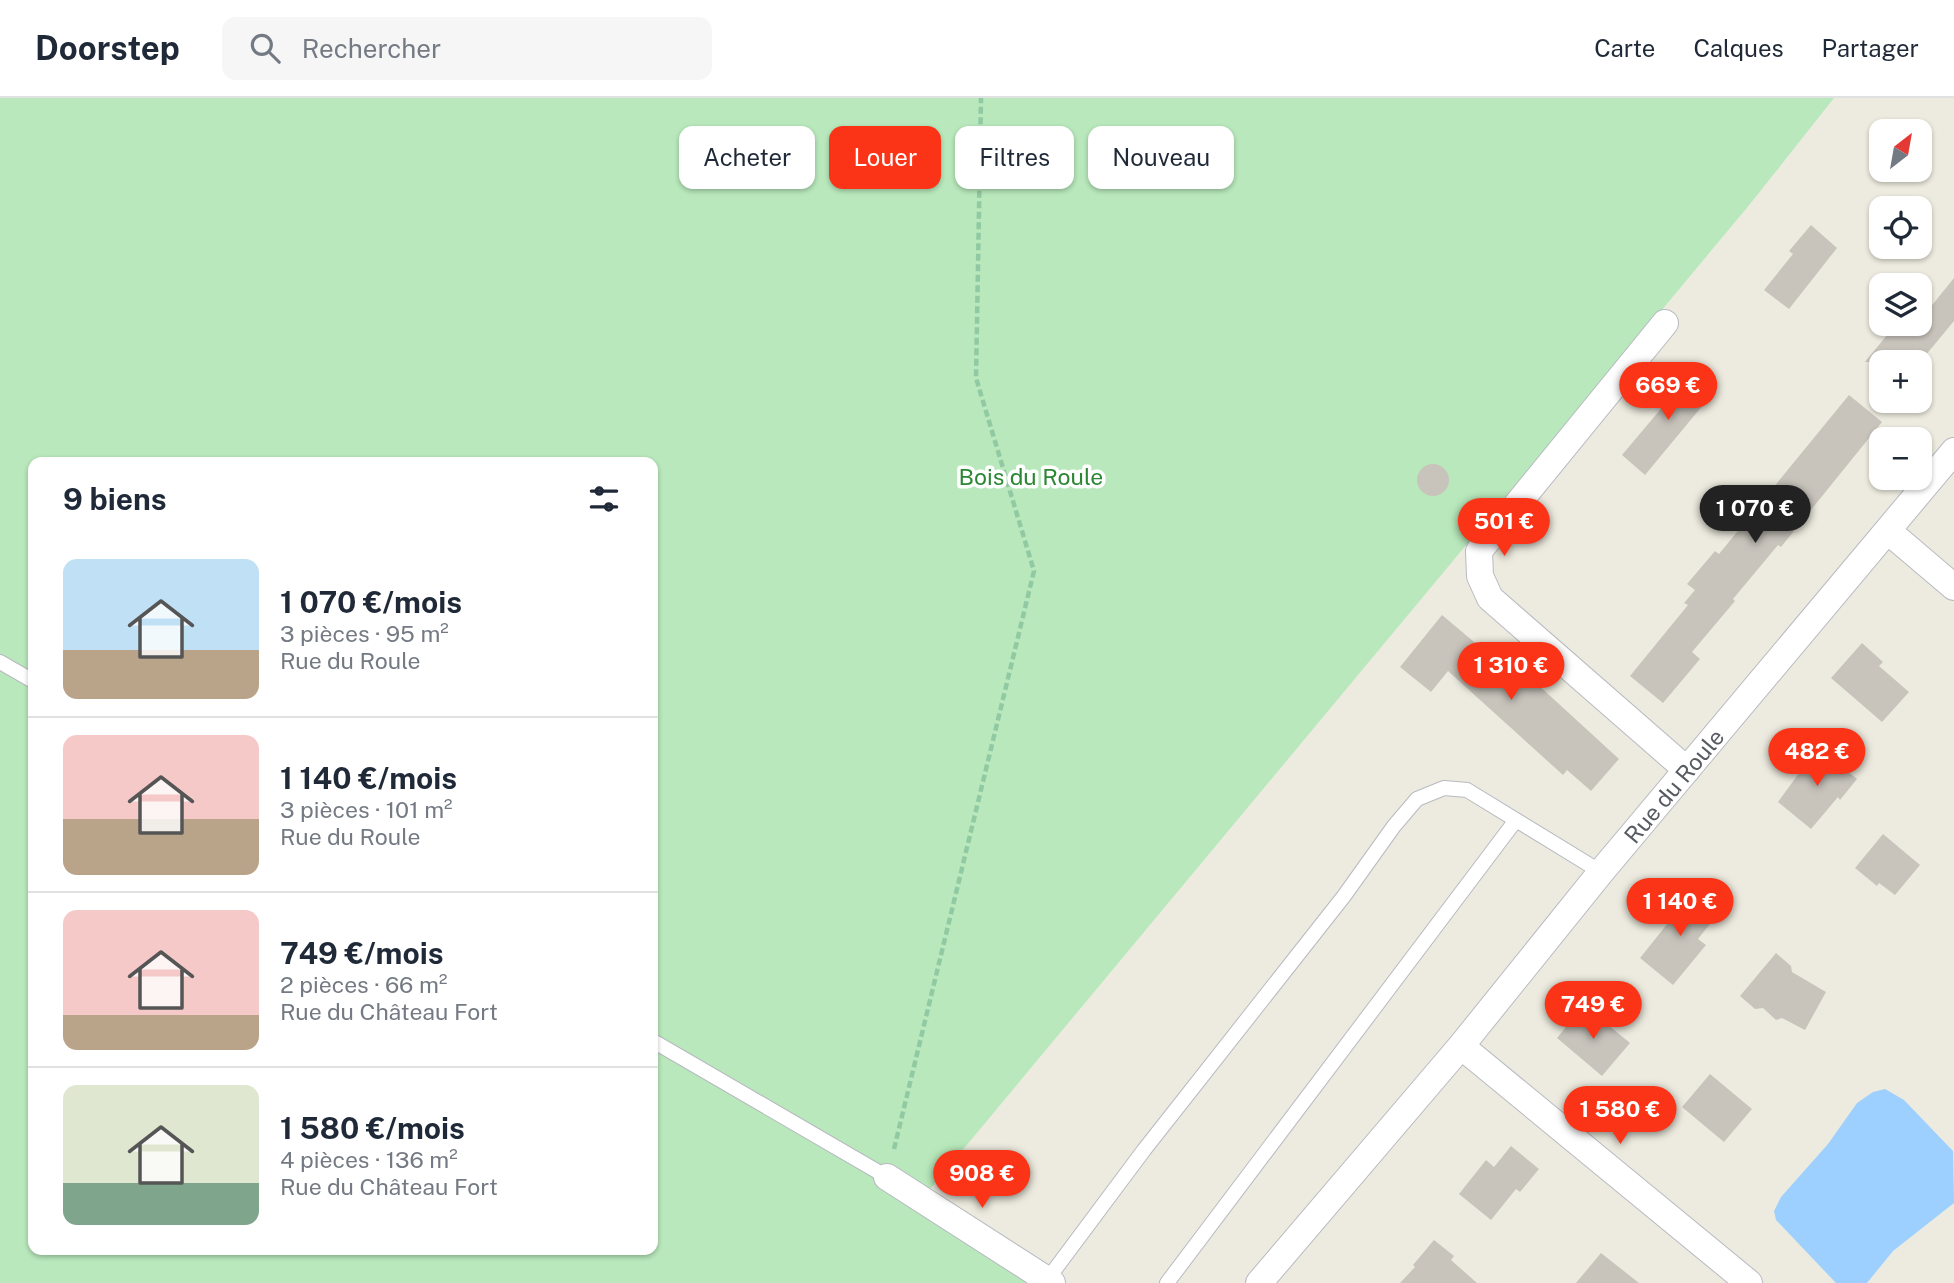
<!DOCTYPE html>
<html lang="fr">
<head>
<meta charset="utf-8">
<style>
  :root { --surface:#fff; --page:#f6f6f7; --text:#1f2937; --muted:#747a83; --line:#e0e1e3; --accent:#fb3417 }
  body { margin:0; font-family:"Public Sans",sans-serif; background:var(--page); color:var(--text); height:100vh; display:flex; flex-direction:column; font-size:26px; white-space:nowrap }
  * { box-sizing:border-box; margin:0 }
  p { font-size:23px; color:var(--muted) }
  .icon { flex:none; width:38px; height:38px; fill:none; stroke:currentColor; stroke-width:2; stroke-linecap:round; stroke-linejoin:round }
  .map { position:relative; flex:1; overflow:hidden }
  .sheet { position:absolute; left:28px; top:359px; width:630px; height:798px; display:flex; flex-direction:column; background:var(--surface); border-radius:14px; box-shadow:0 2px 5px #0004 }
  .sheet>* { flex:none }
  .banner { position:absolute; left:679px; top:28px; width:665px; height:63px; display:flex; gap:14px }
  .needle { width:46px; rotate:31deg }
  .controls { position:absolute; left:1869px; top:21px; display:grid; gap:14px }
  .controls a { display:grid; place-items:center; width:63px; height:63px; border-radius:14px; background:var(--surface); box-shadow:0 2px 5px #0004; font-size:35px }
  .price { position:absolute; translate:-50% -60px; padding:0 16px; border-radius:24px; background:var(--accent); color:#fff; font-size:23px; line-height:46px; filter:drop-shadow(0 2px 4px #0008) }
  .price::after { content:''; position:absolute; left:50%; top:42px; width:21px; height:16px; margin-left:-10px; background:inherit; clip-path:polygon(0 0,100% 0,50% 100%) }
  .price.active { background:#222; color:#fff }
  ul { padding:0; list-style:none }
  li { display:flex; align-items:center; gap:21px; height:175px; padding:0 35px }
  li+li { border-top:2px solid var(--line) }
  li span { display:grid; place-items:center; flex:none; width:196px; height:140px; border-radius:14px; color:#555 }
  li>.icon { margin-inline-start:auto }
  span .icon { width:84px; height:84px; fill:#fffc; stroke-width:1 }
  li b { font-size:30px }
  h2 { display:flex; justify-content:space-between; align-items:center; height:84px; padding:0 35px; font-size:30px }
  .tag { padding:0 24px; border-radius:14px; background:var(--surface); box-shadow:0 2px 5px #0004; font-size:24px; line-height:63px }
  .tag.active { background:var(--accent); color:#fff }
  header { display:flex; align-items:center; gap:42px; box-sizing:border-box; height:98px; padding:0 35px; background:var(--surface); border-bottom:2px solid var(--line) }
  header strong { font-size:33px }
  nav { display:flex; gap:38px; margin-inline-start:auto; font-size:24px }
  .search { width:490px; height:63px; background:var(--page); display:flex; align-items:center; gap:18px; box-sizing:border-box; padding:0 24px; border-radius:14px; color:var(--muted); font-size:26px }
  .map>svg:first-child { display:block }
  .green { fill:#b8e8bb; fill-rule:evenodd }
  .water { fill:#9dd0ff }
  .building { fill:#c8c4bc }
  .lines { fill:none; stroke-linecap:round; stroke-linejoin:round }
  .service-casing { stroke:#b7bac0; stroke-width:16 }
  .minor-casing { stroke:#b7bac0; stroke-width:28 }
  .path { stroke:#91c9a3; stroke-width:4.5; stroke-dasharray:7 3.5; stroke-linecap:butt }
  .service { stroke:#fff; stroke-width:14 }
  .minor { stroke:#fff; stroke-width:26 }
  .labels { text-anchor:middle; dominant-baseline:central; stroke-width:7; stroke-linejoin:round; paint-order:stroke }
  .park-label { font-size:23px; fill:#2c8734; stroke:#fff }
  .street-label { font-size:23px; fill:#585c62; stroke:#fff }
</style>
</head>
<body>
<header>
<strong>Doorstep</strong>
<div class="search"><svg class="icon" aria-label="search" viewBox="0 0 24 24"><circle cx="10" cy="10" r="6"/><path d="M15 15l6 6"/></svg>Rechercher</div>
<nav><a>Carte</a><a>Calques</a><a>Partager</a></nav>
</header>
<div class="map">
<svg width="1954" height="1185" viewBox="0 0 1954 1185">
  <rect width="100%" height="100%" fill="#edebdf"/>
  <!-- green -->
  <path class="green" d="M0,0H1834L1750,106L916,1108L1030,1185H0ZM33,364H653V1152H33Z"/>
  <!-- water -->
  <path class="water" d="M1885,991L1904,1002L1953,1053L1954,1105L1893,1153L1867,1185H1836L1776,1122L1774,1113L1781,1099L1828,1046L1857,1005L1873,994Z"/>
  <!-- building -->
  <path class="building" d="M1811,127L1837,150L1789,211L1764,192L1793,156L1789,153Z
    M1954,180V223L1920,264H1865L1896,226H1920V222Z
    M1686,272L1713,295L1645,377L1622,357L1670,300L1666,297Z
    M1849,297L1882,324L1781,449L1778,447L1733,501L1735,503L1692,554L1700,561L1663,605L1630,578L1688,507L1684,505L1695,492L1687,486L1715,453L1719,456Z
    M1417 382a16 16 0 1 1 32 0a16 16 0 1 1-32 0Z
    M1442,517L1517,580L1520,576L1532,587L1535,584L1619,661L1591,693L1567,672L1563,677L1448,573L1431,594L1400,569Z
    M1862,545L1883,564L1879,568L1909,594L1882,624L1831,580Z
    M1818,649L1857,681L1840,702L1838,699L1811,731L1778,704Z
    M1883,736L1920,767L1895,797L1879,785L1877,788L1855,770Z
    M1686,792L1717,817L1698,841L1706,847L1673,887L1640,860L1672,820L1666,816Z
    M1776,855L1791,868L1792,874L1826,894L1805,932L1782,920L1776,922L1763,910L1755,911L1740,898Z
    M1584,907L1630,945L1602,978L1557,940Z
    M1710,976L1752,1011L1724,1044L1682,1009Z
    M1511,1048L1539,1071L1520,1094L1516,1091L1491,1122L1459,1096L1486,1062L1494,1069Z
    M1434,1142L1454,1158L1451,1162L1477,1185H1400L1415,1169L1413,1167Z
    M1601,1155L1639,1185H1576Z"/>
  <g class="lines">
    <defs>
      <path id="service" d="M0,564L33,583
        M653,943L887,1079
        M1047,1182L1144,1052L1344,798L1394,728L1417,701L1444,690L1467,692L1601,774
        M1167,1185L1516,722"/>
      <path id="minor" d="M1665,225L1479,453L1480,478L1490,500L1687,672
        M1888,433L1954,489
        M1461,948L1749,1185
        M887,1079L1052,1185
        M1259,1185L1461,948L1601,774L1954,353"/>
    </defs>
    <!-- service casing -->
    <use href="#service" class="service-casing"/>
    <!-- minor casing -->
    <use href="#minor" class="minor-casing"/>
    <!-- path -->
    <path class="path" d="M894,1051L1034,473L976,280L981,0"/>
    <!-- service -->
    <use href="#service" class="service"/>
    <!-- minor -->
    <use href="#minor" class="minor"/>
  </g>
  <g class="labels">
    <!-- park labels -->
    <g class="park-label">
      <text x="1031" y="378">Bois du Roule</text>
    </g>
    <!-- street labels -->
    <g class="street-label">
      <text transform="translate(1674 688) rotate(-50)">Rue du Roule</text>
    </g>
  </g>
</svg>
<div class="controls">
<a><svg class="needle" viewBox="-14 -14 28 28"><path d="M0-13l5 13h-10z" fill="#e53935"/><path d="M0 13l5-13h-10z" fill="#747a83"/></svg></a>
<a><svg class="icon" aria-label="locate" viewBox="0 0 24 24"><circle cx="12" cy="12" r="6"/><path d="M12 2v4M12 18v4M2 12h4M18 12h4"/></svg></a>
<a><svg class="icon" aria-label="layers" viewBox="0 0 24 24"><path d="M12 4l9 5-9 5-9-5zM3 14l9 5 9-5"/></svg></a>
<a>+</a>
<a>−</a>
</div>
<b class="price" style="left:1668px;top:324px">669 €</b>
<b class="price active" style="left:1755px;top:447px">1 070 €</b>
<b class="price" style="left:1504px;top:460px">501 €</b>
<b class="price" style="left:1511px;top:604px">1 310 €</b>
<b class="price" style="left:1817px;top:690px">482 €</b>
<b class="price" style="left:1680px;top:840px">1 140 €</b>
<b class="price" style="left:1593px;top:943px">749 €</b>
<b class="price" style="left:1620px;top:1048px">1 580 €</b>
<b class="price" style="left:982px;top:1112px">908 €</b>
<div class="banner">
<a class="tag">Acheter</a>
<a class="tag active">Louer</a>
<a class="tag">Filtres</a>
<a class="tag">Nouveau</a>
</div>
<section class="sheet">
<h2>9 biens<svg class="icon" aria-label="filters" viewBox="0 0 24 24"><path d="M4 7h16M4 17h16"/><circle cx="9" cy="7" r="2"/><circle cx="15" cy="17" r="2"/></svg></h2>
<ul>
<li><span style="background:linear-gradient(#bfe0f5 65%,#b9a48a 0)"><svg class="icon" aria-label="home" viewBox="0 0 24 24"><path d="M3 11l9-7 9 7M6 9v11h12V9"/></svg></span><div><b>1 070 €/mois</b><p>3 pièces · 95 m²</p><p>Rue du Roule</p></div></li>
<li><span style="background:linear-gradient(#f6c9c9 60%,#b9a48a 0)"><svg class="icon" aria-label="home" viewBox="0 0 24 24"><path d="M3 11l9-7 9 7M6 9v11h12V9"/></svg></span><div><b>1 140 €/mois</b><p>3 pièces · 101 m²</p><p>Rue du Roule</p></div></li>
<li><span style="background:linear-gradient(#f6c9c9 75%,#b9a48a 0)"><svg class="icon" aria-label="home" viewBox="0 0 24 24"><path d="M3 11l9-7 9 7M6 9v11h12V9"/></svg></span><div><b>749 €/mois</b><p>2 pièces · 66 m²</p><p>Rue du Château Fort</p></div></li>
<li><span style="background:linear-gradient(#dfe7d0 70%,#7fa58c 0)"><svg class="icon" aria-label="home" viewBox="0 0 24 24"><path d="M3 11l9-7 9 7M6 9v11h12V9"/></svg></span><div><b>1 580 €/mois</b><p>4 pièces · 136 m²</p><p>Rue du Château Fort</p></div></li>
</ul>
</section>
</div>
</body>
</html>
